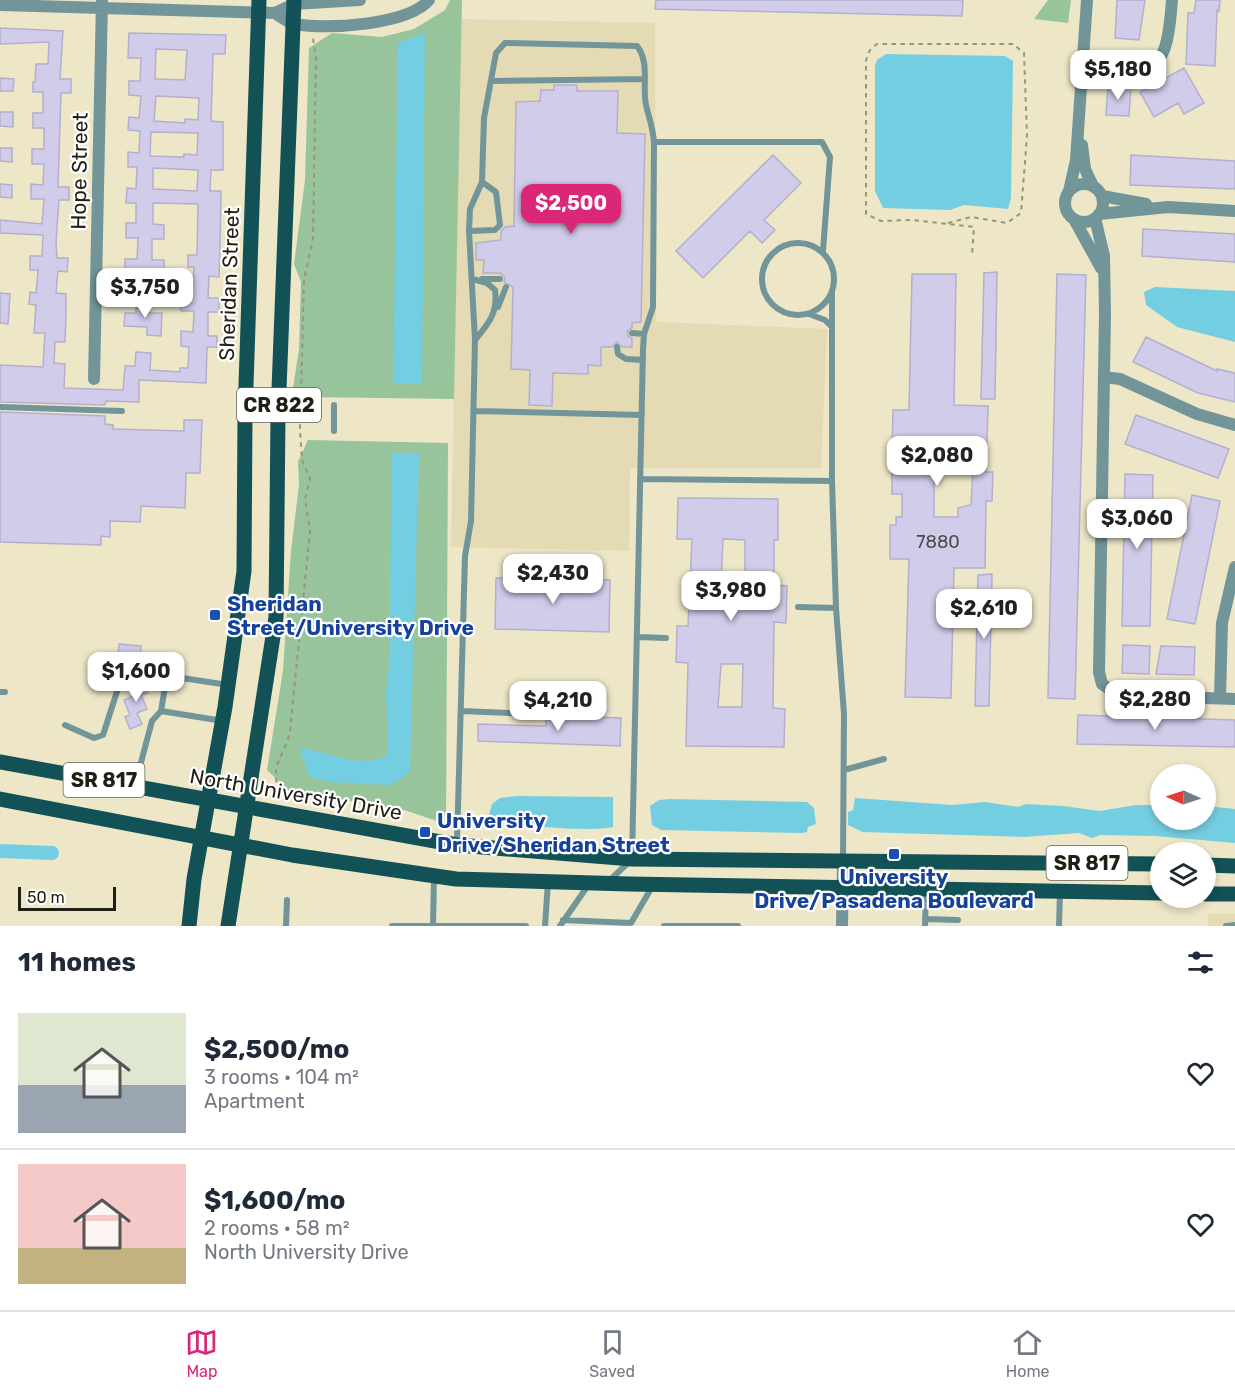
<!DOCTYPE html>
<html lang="en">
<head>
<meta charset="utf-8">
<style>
  :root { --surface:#fff; --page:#f2f2f3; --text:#1f2937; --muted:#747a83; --line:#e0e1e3; --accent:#db2777 }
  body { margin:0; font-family:Rubik,sans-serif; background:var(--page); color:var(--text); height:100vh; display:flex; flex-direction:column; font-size:22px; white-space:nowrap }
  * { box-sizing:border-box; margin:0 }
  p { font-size:20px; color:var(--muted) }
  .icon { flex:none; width:33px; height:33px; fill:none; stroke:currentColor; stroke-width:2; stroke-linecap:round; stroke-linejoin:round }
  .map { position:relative; height:926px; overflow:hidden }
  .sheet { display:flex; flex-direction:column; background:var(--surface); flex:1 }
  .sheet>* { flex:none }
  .needle { width:39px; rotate:273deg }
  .tools { position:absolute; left:1150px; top:764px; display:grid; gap:12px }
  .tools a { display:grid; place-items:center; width:66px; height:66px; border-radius:50%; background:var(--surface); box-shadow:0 3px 9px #0003; font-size:30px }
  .scale { position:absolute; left:18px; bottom:15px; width:98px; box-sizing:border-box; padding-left:6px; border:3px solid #211e13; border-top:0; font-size:16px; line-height:21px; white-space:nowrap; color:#211e13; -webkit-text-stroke:4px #fff; paint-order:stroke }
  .price { position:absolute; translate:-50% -51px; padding:0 14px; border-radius:12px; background:#fff; color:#222; font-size:20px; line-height:39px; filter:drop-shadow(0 2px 3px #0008) }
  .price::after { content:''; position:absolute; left:50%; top:36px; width:18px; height:14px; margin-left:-9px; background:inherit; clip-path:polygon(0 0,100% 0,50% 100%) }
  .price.active { background:var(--accent); color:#fff }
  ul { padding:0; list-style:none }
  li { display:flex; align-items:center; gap:18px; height:150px; padding:0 18px }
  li+li { border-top:2px solid var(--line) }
  li span { display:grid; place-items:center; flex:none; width:168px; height:120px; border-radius:0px; color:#555 }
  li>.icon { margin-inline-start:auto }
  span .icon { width:72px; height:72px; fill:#fffc; stroke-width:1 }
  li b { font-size:26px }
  h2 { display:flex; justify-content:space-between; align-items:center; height:72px; padding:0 18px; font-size:26px }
  .menu { display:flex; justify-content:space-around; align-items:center; height:84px; border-top:2px solid var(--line); background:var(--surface); font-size:16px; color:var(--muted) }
  .menu a { display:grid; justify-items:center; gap:3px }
  .menu .active { color:var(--accent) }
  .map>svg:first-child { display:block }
  .built { fill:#e4dbb5 }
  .green { fill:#97c49b }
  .water { fill:#74cee1 }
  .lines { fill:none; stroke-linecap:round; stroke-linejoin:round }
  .canal { stroke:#74cee1; stroke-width:14 }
  .building { fill:#d1ccea; stroke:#b4afcc; stroke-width:1.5; fill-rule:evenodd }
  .path { stroke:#99947d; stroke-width:2; stroke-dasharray:4.5 4.5; stroke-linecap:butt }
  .lane { stroke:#719599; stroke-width:6 }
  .street { stroke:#719599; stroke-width:12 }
  .primary { stroke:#125156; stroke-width:15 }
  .transit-dot { fill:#1a4fb4; stroke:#fff; stroke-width:2 }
  .labels { text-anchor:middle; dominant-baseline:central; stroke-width:4.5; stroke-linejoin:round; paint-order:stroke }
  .number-label { font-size:18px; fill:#4d4a49 }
  .shield { fill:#fff; stroke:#64625a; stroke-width:1.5 }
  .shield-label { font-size:20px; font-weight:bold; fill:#211e13 }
  .street-label { font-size:21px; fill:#211e13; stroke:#fff }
  .transit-label { font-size:21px; font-weight:bold; fill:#164399; stroke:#fff; text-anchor:start }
</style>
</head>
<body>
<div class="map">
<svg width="1235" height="926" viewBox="0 0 1235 926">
  <rect width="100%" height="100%" fill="#ede6c7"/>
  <!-- built -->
  <path class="built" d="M461,19L655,23L656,322L827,329L821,468H630L629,551L451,547Z
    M1208,914H1235V926H1208Z"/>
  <!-- green -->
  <path class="green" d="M450,0H462L454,399L306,397L293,388L299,349L301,282L294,264L305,180L309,48L332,33L382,37L414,29L445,10Z
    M1048,0H1071L1068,23L1034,19Z
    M308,440L448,443L446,824L404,810L289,791L267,770L283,671L291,551L299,485L298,462Z"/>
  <!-- water -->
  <path class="water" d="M425,33L422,384H393L398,43Z
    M886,54L1005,56L1013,61L1011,198L1008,209L964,205L950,210L883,208L875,191V66L877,60Z
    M1155,287L1235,291V342L1177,327L1146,305L1144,292Z
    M391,454H419L410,769L403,778L391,785L328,782L309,776L300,750L307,749C330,754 364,768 386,756L388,750L386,689L390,658Z
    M517,796L613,797V827C589,832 509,827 489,815L492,804L500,798Z
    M855,798L952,805L985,802L1018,807L1026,804L1063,806L1100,811L1136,805H1161V819H1206V806L1235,809V843L1155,836L1101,835L1092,838L1079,833L1023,837L863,832L848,825V812L853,810Z
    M669,799L807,802L814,808L816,824L808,827L807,832L802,833L661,830L652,825L650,806L659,800Z"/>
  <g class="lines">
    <!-- canal -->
    <path class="canal" d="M0,851L52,853"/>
  </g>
  <!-- building -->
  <path class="building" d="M656,0H963L962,16L655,9Z
    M1117,0H1145L1139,40L1115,38Z
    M1196,0H1220L1219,11L1217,10L1215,66L1186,64L1188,13H1194Z
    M0,28L63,31L60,79H71V93H61L58,187H69V200H59L56,242L57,258H68L67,272L58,271L56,293L66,294V314L65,342H55L54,363L65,364L64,388L123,390L125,366H135L136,352L151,353L150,370L180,372V368H188L189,347L181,346V331L193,332L194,311H181V296L193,297L194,267H188V255H197L198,204L153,203V224L164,225V239H152V260H164V275L125,274V259H137L138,238H126V223H136V203H126L127,188L136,189L137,167H128V152L139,153L140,131L128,130L129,117L139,118L141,96L129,95V81H140L141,58H128L129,33L226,35L225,54H213L211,121L223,122V170H211L210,191H221L220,248L219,277L209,276L208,298H219V312H208V336H217V347H207L206,383L139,380V402L106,401L105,405L0,402V365L43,367L45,333H34L36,305L29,304L30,292L36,293L38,270H30V256H42L43,235L0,233V220L42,224L44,199H31V184L43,185L44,164H32V149H44V128H33V113H43V92H33V82H35L36,64H48L49,42L0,44ZM156,49L187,50L185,80L155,79ZM156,96L199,98L198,120L185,119V123L154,121ZM151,132L198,133L197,155L184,154V157L150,156ZM153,168L198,170L197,191L153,189Z
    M1184,68L1204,103L1184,114L1178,103L1154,117L1140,92Z
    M0,78L14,79L13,91H0Z
    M554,85H577V91H618L617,133L645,134L641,322L632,323V328L627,331L628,336L632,338V347H622L617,342L612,347H601V366L588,365V374L553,373L552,406L529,405L530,370L511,369L513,287L504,282L505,277L500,273H483L484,260H476V243L501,240V231L505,227L514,226L516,102L540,101L541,90H554Z
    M1108,86L1131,87L1129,116L1106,115Z
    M0,112H13V127L0,126Z
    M0,148H12V162L0,161Z
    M773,155L801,183L764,220L775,230L762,243L750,231L703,278L676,251Z
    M1131,155L1235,161V189L1130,185Z
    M0,184L12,185V198L0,197Z
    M1143,229L1235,234V262L1142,256Z
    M997,272L995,399H981L984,273Z
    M912,274H956L954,405L988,406L986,472H993L992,501H986L985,568H954L951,698L905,697L909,559H890V525H896V517H902V494H892V465L897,464V445H892L893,410H909ZM934,455H960V464H965V469H973L971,505L958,508V517H934Z
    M1057,274L1086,275L1075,699L1048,698Z
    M0,293L10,294L8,324L0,323Z
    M136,299H148V313H162L161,336L147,335V327L124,326L125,313H136Z
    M1146,337L1217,371V369L1235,373V402L1198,393L1133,362Z
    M0,412L105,416V424L113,425V429L184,431V420H202L200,473H186L185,508L141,506L140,522L110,521V537L101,536V545L0,542Z
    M1136,415L1229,449L1218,478L1125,444Z
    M1125,474L1153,475L1150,626H1122Z
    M1192,495L1220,501L1195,624L1167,619Z
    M678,498L778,499V540H774V585L787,586L786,623L774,622L773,708L785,709L784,747L686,746L688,663L676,662L677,626H688L692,539H677ZM723,539L745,540V584H721ZM721,664H743L742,707H718Z
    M992,574L989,706H975L978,575Z
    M496,578L610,580L609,632L495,629Z
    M119,644L141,646L140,658L118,656Z
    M1123,645L1150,646L1149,674L1122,673Z
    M1161,646L1195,647L1194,675L1156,674Z
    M137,680L144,681L148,693L141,695L147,709L137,713L142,724L130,729L125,717L130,715L124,700L134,696L129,683Z
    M546,715L621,718L620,746L478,741V724L546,726Z
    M1078,715L1235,720V747L1077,744Z"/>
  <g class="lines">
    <!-- path -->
    <path class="path" d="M948,223L971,217L1007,223L1021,213L1027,136L1024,53L1013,44H877L870,50L866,60V214L881,221L912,220L974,227L972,255
      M280,791C268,766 285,756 290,731L310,531L305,499L310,479L302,460L300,430L304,280L313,238L316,58L313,38"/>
    <!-- lane -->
    <path class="lane" d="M491,81L645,79
      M654,142H822L830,157L823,251
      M469,231L495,230L500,225L496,192L482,182
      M762 279a36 36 0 1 1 72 0a36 36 0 1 1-72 0Z
      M472,279L487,283L495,290C498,313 489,323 475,340
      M482,279H500
      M832,292V481L836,608L844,714L843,859
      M498,307L506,287
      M809,314L825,320L832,327
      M632,333L644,334
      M617,347L618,354L626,359L643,360
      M0,407L122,411
      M474,411L642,415
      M246,414L278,415
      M334,431V405
      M640,479L832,481
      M798,607L836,608
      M637,637L666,638
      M0,692H5
      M161,711L166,681L169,676L228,685
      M461,711L531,714
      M65,725L94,738L103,735L122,676L131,673L166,681
      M844,770L884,759
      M135,785L152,721L161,711L223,721
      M457,843L465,556L471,521L475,340L469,231L470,209L482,182L484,118L496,53L505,43L637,46C650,62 642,86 646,105C649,118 653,128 654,142L653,307L644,334L643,349L632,859L609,881
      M925,919L958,920
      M563,920L631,923L652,887
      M286,926L287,900
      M392,926H526
      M433,926L434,876
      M545,926L548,882
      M560,926L589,884
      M664,926H738
      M925,926L926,889
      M1059,926L1060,892
      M1226,926L1235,925"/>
    <!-- street -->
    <path class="street" d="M0,5L275,13L294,4L360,0
      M275,13C281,17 288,23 295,24C326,30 408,25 429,0
      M1083,66C1155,70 1166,81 1172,0
      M1082,145L1085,169L1093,186
      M1065 203a19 19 0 1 1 38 0a19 19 0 1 1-38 0Z
      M1069,191L1076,160L1087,0
      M1102,196L1146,204
      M1099,214L1168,207L1235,211
      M1095,218L1104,256L1105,315L1099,672L1102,684L1118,695L1235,699
      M1074,219L1101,268
      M1104,377L1120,379L1197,414L1235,425
      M94,379L102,0
      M1220,698L1222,623L1235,567
      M842,926L843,859"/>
    <!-- primary -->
    <path class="primary" d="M0,762L457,845L632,859L1161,864
      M0,799L292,855L456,879L629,884L1161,893
      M1206,865L1235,866
      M1206,894H1235
      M189,926L194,879L225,707L244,571L245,414L259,0
      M228,926L276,617L278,415L294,0"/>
  </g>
  <!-- markers -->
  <g class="transit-dot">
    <rect x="209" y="609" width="12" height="12" rx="3"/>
    <rect x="419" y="826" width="12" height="12" rx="3"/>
    <rect x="888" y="848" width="12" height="12" rx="3"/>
  </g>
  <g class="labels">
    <!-- number labels -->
    <g class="number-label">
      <text x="938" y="542">7880</text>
    </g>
    <!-- shield labels -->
    <g class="shield">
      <rect x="237" y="388" width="84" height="34" rx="4.5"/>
      <rect x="63.5" y="763" width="81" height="34" rx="4.5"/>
      <rect x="1046.5" y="846" width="81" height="34" rx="4.5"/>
    </g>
    <g class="shield-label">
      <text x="279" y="405">CR 822</text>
      <text x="104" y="780">SR 817</text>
      <text x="1087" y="863">SR 817</text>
    </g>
    <!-- street labels -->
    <g class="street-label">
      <text transform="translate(79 171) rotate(-89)">Hope Street</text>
      <text transform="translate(229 284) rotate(-88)">Sheridan Street</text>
      <text transform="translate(296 794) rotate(10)">North University Drive</text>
    </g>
    <!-- transit labels -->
    <g class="transit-label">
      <text x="227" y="603">Sheridan<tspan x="227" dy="24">Street/University Drive</tspan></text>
      <text x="437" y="820">University<tspan x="437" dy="24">Drive/Sheridan Street</tspan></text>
      <text x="894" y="876" text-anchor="middle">University<tspan x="894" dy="24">Drive/Pasadena Boulevard</tspan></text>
    </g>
  </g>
</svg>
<div class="tools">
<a><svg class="needle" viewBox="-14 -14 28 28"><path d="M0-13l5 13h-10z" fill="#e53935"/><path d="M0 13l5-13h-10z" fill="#747a83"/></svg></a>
<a><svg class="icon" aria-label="layers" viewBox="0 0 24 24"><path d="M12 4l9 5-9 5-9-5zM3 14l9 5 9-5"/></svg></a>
</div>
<div class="scale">50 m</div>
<b class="price" style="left:1118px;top:101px">$5,180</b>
<b class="price active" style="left:571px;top:235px">$2,500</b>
<b class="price" style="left:145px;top:319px">$3,750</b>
<b class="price" style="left:937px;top:487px">$2,080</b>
<b class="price" style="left:1137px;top:550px">$3,060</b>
<b class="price" style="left:553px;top:605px">$2,430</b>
<b class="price" style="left:731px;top:622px">$3,980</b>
<b class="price" style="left:984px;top:640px">$2,610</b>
<b class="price" style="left:136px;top:703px">$1,600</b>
<b class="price" style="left:1155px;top:731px">$2,280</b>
<b class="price" style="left:558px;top:732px">$4,210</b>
</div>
<section class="sheet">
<h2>11 homes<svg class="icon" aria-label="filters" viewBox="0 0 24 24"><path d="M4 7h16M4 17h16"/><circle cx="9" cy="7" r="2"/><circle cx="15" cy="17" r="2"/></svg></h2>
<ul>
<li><span style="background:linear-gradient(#dfe7d0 60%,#9aa5b1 0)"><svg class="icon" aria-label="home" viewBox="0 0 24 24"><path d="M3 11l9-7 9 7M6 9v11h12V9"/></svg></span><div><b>$2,500/mo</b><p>3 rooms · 104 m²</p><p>Apartment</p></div><svg class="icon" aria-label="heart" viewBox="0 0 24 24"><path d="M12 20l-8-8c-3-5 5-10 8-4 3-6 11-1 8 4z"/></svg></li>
<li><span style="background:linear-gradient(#f6c9c9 70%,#c2b280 0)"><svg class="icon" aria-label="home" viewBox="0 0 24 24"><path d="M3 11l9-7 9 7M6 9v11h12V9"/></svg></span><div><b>$1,600/mo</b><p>2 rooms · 58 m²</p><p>North University Drive</p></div><svg class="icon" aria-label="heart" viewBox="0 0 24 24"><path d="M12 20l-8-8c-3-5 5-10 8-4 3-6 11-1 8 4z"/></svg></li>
</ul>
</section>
<nav class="menu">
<a class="active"><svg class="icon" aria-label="map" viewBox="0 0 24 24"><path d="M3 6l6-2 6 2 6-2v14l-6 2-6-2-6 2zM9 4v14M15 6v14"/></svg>Map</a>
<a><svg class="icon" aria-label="saved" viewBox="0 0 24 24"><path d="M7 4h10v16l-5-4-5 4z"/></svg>Saved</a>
<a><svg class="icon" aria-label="home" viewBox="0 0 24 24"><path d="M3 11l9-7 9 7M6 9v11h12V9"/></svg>Home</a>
</nav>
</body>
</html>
